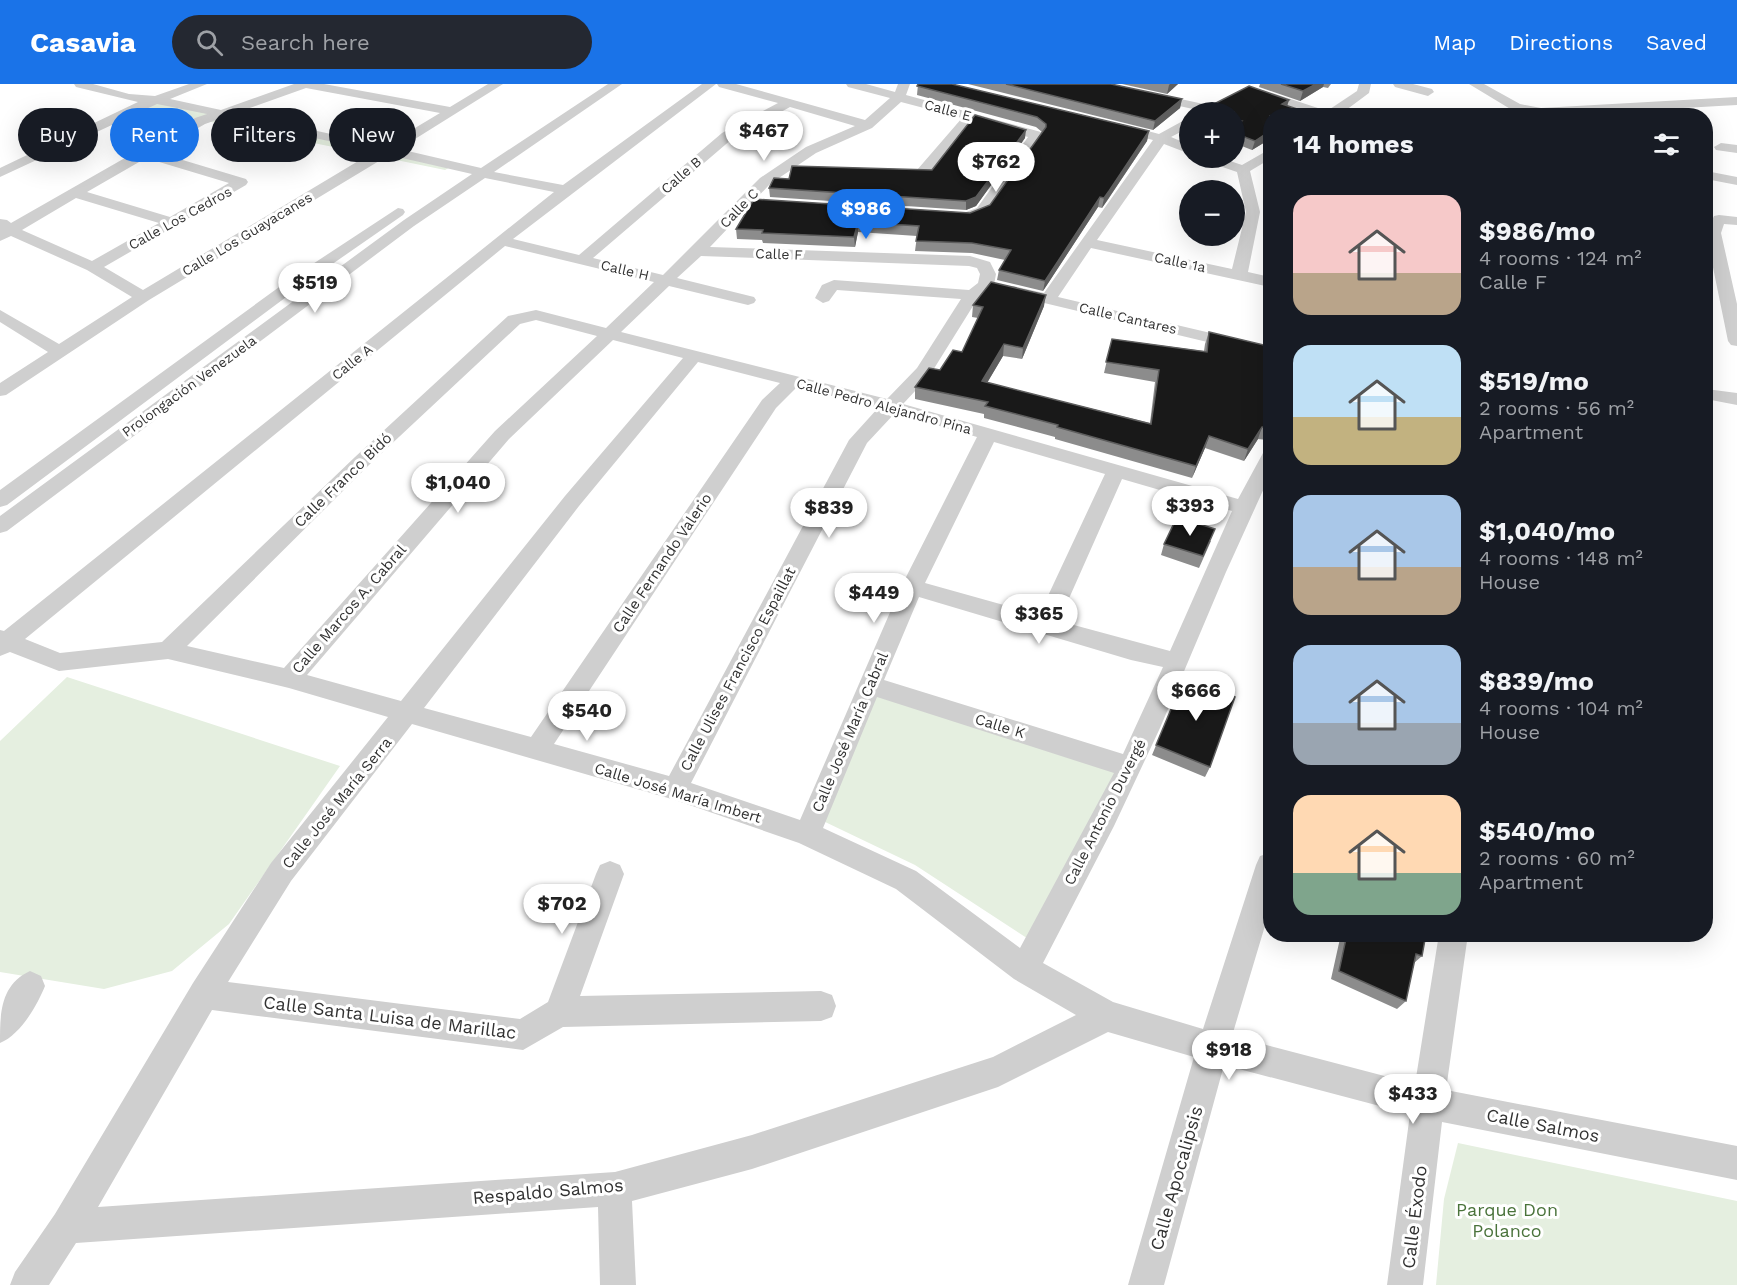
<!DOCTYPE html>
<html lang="en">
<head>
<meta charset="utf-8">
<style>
  :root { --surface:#171b24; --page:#242831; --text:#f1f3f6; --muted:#9ea1a6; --accent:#1a73e8 }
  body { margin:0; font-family:"Work Sans",sans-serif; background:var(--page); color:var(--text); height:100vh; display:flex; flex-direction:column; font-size:22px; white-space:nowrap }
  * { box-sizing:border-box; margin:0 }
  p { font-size:20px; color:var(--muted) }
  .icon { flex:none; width:33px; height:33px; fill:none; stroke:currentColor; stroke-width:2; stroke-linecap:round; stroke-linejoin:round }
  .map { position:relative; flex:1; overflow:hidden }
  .drawer { position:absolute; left:1263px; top:24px; width:450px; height:834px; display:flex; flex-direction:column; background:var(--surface); border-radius:24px; box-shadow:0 6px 24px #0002 }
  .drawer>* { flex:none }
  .top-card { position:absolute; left:18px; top:24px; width:570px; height:54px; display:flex; gap:12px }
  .fabs { position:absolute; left:1179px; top:18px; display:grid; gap:12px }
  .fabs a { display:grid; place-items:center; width:66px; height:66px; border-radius:50%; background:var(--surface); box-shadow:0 6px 24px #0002; font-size:30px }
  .price { position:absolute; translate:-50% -51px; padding:0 14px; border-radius:21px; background:#fff; color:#222; font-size:20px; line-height:39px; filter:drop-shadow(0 2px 3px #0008) }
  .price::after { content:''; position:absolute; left:50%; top:36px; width:18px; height:14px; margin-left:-9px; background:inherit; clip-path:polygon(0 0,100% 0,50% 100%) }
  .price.selected { background:var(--accent); color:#fff }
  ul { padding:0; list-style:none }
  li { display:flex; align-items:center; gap:18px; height:150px; padding:0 30px }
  li span { display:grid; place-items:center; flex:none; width:168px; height:120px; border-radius:18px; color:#555 }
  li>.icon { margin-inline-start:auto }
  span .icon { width:72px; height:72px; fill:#fffc; stroke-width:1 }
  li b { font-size:26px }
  h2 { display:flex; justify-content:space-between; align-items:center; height:72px; padding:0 30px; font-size:26px }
  .pill { padding:0 21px; border-radius:27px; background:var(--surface); box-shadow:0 6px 24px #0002; font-size:21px; line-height:54px }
  .pill.selected { background:var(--accent); color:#fff }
  header { display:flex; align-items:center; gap:36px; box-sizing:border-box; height:84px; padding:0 30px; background:var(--accent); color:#fff }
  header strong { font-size:28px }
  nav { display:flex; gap:33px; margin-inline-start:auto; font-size:21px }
  .search { width:420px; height:54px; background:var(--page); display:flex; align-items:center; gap:15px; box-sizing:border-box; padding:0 21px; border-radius:33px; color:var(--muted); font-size:22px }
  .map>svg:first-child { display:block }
  .green { fill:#e5efe0 }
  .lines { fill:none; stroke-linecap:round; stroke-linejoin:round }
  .minor { fill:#cfcfcf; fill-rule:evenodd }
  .wall { fill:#8c8c8c }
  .shaded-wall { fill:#5e5e5e }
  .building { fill:#191919; stroke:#5e5e5e; stroke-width:1.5 }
  .labels { text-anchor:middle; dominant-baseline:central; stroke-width:6; stroke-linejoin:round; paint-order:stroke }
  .far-street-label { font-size:14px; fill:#323232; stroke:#fff }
  .street-label { font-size:15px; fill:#323232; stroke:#fff }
  .near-street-label { font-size:18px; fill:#323232; stroke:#fff }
  .near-park-label { font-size:18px; fill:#4a733b; stroke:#fff }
</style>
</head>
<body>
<header>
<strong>Casavia</strong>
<div class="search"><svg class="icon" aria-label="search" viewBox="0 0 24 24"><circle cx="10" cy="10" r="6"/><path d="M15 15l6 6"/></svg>Search here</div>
<nav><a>Map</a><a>Directions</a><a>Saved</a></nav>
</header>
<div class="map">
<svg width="1737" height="1201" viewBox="0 0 1737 1201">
  <rect width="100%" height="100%" fill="#fff"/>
  <!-- green -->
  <path class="green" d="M154,17L457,79L445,86L138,23Z
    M67,593L340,682L229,840L172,887L104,905L0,888V657Z
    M876,608L1119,686L1033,858L915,781L821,736Z
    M1458,1059L1737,1117V1201H1436L1444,1115Z"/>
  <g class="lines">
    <!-- minor -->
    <path class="minor" d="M74,0H93L129,10L155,12L189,0H207L170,15L221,26L294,0H324L450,23L488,0H503L399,65L481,84L608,0H622L494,88L563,101L702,0H716L513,155L579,171L722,49L778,19L719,3L717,0H736L865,36L890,14L848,3L846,0H866L895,8L898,0H910L906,11L1041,48L1043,51L987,130L968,137L950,135L948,132L950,129L966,128L977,124L1028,53L973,38L927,92L912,97L890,94L888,91L890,88L911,89L917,86L962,34L901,18L872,44L816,69L770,100L710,163L970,172L990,178L996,190L994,201L978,214L930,291L903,320L1238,415L1263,369L1270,367V391L1226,488L1160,644L1114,742L1043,879L1113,918L1203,945L1256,781L1260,772L1270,769V825L1232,952L1415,1000L1439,850H1468L1446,1006L1737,1062V1096L1442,1038L1423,1201H1387L1410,1030L1224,981L1164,1201H1128L1194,973L1108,948L998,1003L752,1085L632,1117L636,1201H600L598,1123L76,1159L49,1201H10L15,1188L55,1130L193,899L271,779L388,633L289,604L168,575L59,587L10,568L0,572V546L4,547L554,108L485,94L414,142L7,447L0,449V432L404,136L472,90L389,71L149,216L6,311L0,312V299L48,268L0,238V226L59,260L132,213L87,186L11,152L0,157V135L7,136L11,139L195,34L207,30L157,20L0,93V84L138,18L76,3ZM306,4L440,29L385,62L236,29ZM790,23L855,42L806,63L760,94L663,191L593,174L732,55ZM222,34L375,67L143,206L104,183L246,101L248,98L246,95L156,68L205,40ZM146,74L229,99L170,133L87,108ZM76,114L159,139L92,177L22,146ZM505,162L654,198L606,244L536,226L508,232L355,373L162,558L60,569L25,555ZM701,172L969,182L977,184L980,190L978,199L969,206L834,196L822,201L815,214L823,219L829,217L837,206L961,215L917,284L887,315L621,248L669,202L748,221L754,219L756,216L754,213L677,194ZM536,236L597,252L495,347L284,584L187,562L369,381L520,240ZM613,256L683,274L565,412L401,617L307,591L509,355ZM698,278L780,299L762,316L531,653L424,624L579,422ZM797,303L878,324L849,356L669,692L554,660L776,324ZM895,329L977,353L901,503L800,736L691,699L867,359ZM994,358L1105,390L1039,531L925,499ZM1122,395L1232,427L1170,567L1059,537ZM919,513L1131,576L1163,583L1123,670L884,596ZM877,613L1114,689L1020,864L916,787L823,744ZM412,640L675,716L799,759L896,805L1014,895L1076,931L993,973L752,1051L615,1088L98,1123L212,926L523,966L563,943L821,937L832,933L836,922L832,911L821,907L580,912L624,790L620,781L610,777L600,781L596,790L548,918L520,935L228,898L291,797Z
      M1090,0H1112L1208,21L1214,25L1207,28L1096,4Z
      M1359,0H1371L1369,9L1338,32H1314L1255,12L1253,9L1255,6H1263L1327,27L1357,7Z
      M1393,0H1413L1432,5L1434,8L1428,12L1395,3Z
      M1469,0H1484L1520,20L1541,24L1737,13V21L1539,32L1512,26Z
      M1443,25L1448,26V32H1433Z
      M1190,33V43L1171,53L1190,61V70L1164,60L1097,156L1232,185L1246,128L1237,88L1205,77L1203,74H1221L1242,81L1270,65V75L1250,87L1260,128L1248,188L1270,193V203L1091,164L1058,213L1270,263V273L1007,210L1005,207L1007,204L1013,202L1044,209L1153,56L1113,46L1111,43L1113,40L1118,39L1159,50Z
      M1721,59L1737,61V69L1716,66L1714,63Z
      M1706,87L1737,93V101L1706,95Z
      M398,124L403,125L405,128L403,131L305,199L7,421L0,423V406L293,193Z
      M1719,131L1737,133V141L1724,140L1721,149L1737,220V262L1731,261L1728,257L1706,149L1714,132Z
      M1706,305L1737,309V321L1706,315Z
      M30,887L41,892L45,902C37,922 20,951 0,959C0,930 0,901 30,887Z"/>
  </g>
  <!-- wall -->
  <path class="wall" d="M918,0L1149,47L1147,57L1107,117L1102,124L1098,123L1043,207L997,196L999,186L1005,176L972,169L915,167L917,152L858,148L855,163L763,159L762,156L737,155L736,145L970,129L990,121L1042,48L1036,43L917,11Z
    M968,0H1111L1182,15L1180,24L1153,46Z
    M1122,0H1178L1167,10Z
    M1260,0H1331L1328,4L1323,3L1300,17L1259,3Z
    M1289,16L1287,22L1270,32V55L1252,66L1234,59V28H1201L1202,26Z
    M1025,54L976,122L966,126L770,113L769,104L789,95L932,86Z
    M973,221L1044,222L1022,275L1003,272L987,299L1150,339L1155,298L1104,289L1112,255L1204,267L1205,260L1209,248L1264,281L1270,319V347L1267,356L1258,355L1244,377L1205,364L1192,394L1055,355V353L984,334V330L915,315V303L940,286L962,268L978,234L972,233Z
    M1211,457L1199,484L1161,471L1164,460Z
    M1184,594L1210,683L1205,693L1152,671Z
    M1341,850H1426L1422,872L1414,879L1406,917L1397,925L1331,895Z"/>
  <!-- shaded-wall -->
  <path class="shaded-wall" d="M1170,0H1178L1167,10L1169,1Z
    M1316,0H1324L1323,3L1300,17L1303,7Z
    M1182,15L1180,24L1153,46L1155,37Z
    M1289,16L1286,25L1282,20Z
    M1297,25L1295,32H1286Z
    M1026,46L1025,54L976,122L966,126V117Z
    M1149,47L1147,57L1102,124L1104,114Z
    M1270,47V55L1252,66L1255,57Z
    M1100,113L1098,123L1043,207L1045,197Z
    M858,138V148L855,163L854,153Z
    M1046,211L1044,222L1022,275L1023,264Z
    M1004,260L1003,272L981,309L982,297Z
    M1262,343L1258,355L1244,377L1248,365Z
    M1209,352L1205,364L1192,394L1196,382Z"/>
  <!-- building -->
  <path class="building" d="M918,0H952L1149,47L1109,107L1104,114L1100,113L1045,197L999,186L1011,166L972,159L916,157L919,142L858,138L854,153L762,149L763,146L736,145L754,115L970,129L990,121L1046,43V40L1037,33L917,2Z
    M1006,0H1111L1182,15L1155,37Z
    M1281,0H1316L1303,7Z
    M1249,2L1289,16L1282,20L1297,25L1286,32H1270V47L1255,57L1234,49V40L1241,37L1234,36V28H1209L1202,26Z
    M975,31L1026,46L976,113L966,117L769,104L774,94L789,95L792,82L932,86Z
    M991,198L1046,211L1023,264L1004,260L982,297L1151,340L1159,286L1106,278L1112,255L1207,268L1209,248L1264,261V281H1268L1270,319V344L1262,343L1248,365L1209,352L1196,382L1057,343L1058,341L985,322L988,318L915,303L929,284L940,286L953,266L962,268L983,223L973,221Z
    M1177,433L1215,445L1203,472L1164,460Z
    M1184,594L1235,613L1210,683L1156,661Z
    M1347,850H1426L1422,872L1416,870L1406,917L1339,887Z"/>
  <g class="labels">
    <!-- far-street labels -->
    <g class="far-street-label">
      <text transform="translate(948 26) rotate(15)">Calle E</text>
      <text transform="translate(681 91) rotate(-41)">Calle B</text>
      <text transform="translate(739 124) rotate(-46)">Calle C</text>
      <text transform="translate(180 134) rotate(-29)">Calle Los Cedros</text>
      <text transform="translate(247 150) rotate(-31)">Calle Los Guayacanes</text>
      <text transform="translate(779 170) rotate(2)">Calle F</text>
      <text transform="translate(1180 178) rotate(12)">Calle 1a</text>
      <text transform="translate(625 186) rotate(13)">Calle H</text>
      <text transform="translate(1128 234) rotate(13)">Calle Cantares</text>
      <text transform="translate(352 278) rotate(-39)">Calle A</text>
      <text transform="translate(189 302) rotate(-36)">Prolongación Venezuela</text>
      <text transform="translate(884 322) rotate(15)">Calle Pedro Alejandro Pina</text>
    </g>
    <!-- street labels -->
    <g class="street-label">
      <text transform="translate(343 396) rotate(-44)">Calle Franco Bidó</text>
      <text transform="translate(662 479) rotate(-56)">Calle Fernando Valerio</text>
      <text transform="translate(349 525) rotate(-49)">Calle Marcos A. Cabral</text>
      <text transform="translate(738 585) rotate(-62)">Calle Ulises Francisco Espaillat</text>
      <text transform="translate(1000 642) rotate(17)">Calle K</text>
      <text transform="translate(850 648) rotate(-67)">Calle José María Cabral</text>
      <text transform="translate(678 709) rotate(17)">Calle José María Imbert</text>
      <text transform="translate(337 719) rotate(-51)">Calle José María Serra</text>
      <text transform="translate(1105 728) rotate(-63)">Calle Antonio Duvergé</text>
    </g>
    <!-- near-street labels -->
    <g class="near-street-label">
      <text transform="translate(390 933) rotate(7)">Calle Santa Luisa de Marillac</text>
      <text transform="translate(1543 1041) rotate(11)">Calle Salmos</text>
      <text transform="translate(1176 1094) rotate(-74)">Calle Apocalipsis</text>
      <text transform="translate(548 1107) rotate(-5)">Respaldo Salmos</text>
      <text transform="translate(1414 1133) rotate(-83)">Calle Éxodo</text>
    </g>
    <!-- near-park labels -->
    <g class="near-park-label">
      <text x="1507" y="1125">Parque Don<tspan x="1507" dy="21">Polanco</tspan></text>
    </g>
  </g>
</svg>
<div class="fabs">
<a>+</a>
<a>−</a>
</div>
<b class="price" style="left:764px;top:78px">$467</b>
<b class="price" style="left:996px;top:109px">$762</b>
<b class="price selected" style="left:866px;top:156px">$986</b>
<b class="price" style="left:315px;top:230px">$519</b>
<b class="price" style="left:458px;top:430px">$1,040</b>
<b class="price" style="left:1190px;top:453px">$393</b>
<b class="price" style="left:829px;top:455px">$839</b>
<b class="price" style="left:874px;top:540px">$449</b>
<b class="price" style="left:1039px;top:561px">$365</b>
<b class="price" style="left:1196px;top:638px">$666</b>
<b class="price" style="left:587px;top:658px">$540</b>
<b class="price" style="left:562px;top:851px">$702</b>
<b class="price" style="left:1229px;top:997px">$918</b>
<b class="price" style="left:1413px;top:1041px">$433</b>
<div class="top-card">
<a class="pill">Buy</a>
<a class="pill selected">Rent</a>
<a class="pill">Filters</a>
<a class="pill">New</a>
</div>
<section class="drawer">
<h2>14 homes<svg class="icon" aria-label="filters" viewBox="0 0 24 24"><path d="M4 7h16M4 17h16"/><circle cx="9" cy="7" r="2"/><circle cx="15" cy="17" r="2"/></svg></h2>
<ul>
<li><span style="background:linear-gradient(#f6c9c9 65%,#b9a48a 0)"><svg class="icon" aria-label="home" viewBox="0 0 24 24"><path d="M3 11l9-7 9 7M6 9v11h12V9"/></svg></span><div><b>$986/mo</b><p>4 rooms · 124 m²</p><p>Calle F</p></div></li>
<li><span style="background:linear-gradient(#bfe0f5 60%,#c2b280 0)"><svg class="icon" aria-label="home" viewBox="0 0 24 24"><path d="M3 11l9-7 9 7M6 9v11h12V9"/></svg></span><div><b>$519/mo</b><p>2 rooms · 56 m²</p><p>Apartment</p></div></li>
<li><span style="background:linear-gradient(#a9c7e8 60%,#b9a48a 0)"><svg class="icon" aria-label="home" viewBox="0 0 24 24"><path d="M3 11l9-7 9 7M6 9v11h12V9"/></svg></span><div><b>$1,040/mo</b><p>4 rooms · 148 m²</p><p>House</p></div></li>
<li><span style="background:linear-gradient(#a9c7e8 65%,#9aa5b1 0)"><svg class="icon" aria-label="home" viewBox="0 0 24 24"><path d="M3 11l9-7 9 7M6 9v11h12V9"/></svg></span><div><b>$839/mo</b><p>4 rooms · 104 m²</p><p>House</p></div></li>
<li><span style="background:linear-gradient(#ffd9b3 65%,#7fa58c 0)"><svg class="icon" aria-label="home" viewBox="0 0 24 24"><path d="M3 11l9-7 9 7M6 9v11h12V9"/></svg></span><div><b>$540/mo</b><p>2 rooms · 60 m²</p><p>Apartment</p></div></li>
</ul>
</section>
</div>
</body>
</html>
